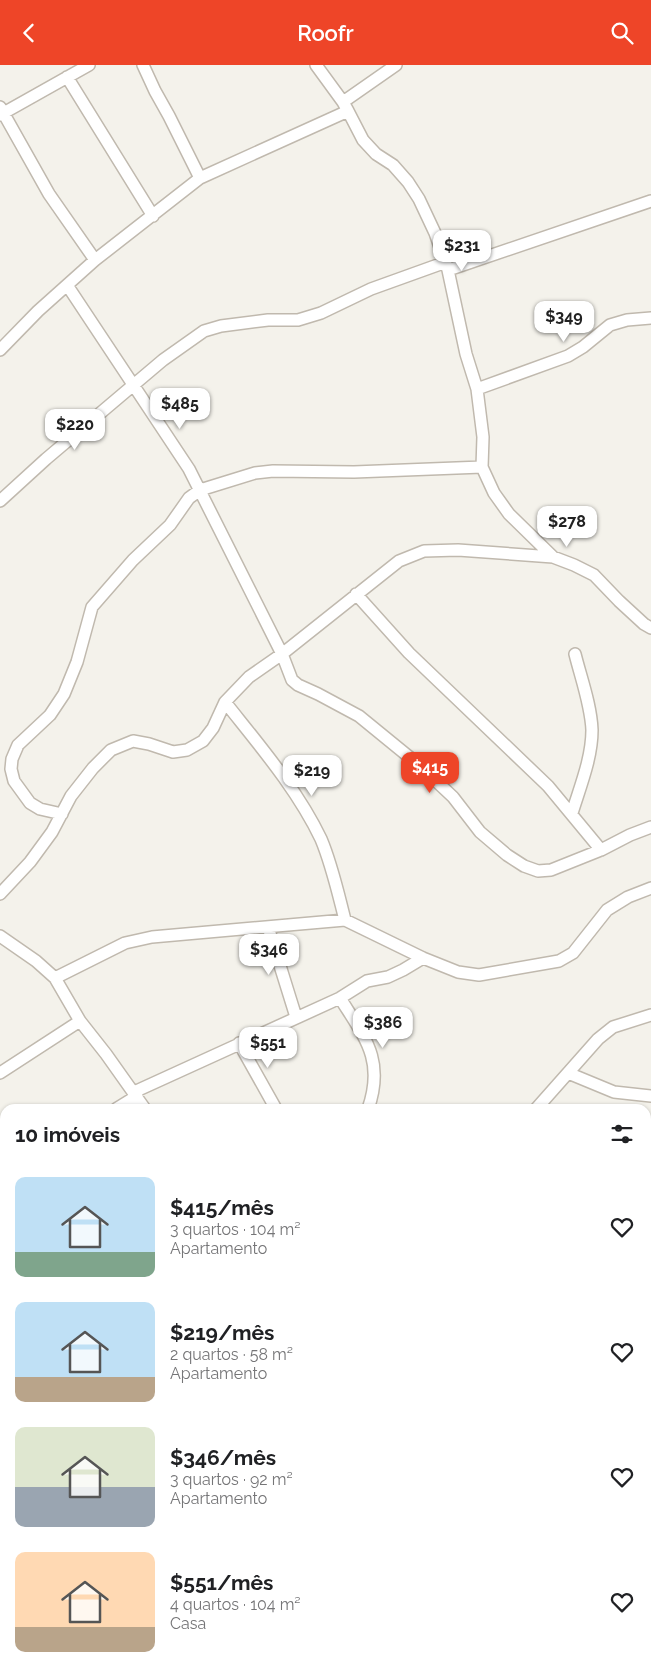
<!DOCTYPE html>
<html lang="pt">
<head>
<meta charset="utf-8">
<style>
  :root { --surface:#fff; --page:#f6f6f6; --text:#202124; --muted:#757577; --accent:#ee4528 }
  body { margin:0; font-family:Raleway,sans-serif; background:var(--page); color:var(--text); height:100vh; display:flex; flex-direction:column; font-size:19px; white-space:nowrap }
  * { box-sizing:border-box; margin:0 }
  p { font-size:16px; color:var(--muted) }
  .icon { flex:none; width:28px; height:28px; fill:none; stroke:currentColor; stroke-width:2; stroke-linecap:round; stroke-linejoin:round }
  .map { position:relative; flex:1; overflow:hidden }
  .side { position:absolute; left:0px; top:1039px; width:651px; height:571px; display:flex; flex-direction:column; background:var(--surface); border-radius:15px 15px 0 0; box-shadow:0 1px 4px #0004 }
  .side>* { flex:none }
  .price { position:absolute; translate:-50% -42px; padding:0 11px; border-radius:10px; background:#fff; color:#222; font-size:16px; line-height:32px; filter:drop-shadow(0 1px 2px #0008) }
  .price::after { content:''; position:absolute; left:50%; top:30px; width:15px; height:11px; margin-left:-8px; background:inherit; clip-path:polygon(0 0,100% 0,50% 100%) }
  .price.active { background:var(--accent); color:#fff }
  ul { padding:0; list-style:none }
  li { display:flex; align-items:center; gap:15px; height:125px; padding:0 15px }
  li span { display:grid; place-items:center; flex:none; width:140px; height:100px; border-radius:10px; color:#555 }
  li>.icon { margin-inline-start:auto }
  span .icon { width:60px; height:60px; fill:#fffc; stroke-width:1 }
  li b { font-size:21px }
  h2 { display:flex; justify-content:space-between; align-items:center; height:60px; padding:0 15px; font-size:21px }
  header { display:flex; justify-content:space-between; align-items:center; height:65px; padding:0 15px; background:var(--accent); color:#fff; font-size:22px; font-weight:600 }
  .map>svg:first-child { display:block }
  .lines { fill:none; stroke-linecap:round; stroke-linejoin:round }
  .minor-casing { stroke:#c0b9ae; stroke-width:14 }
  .minor { stroke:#fff; stroke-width:11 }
</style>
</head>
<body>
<header><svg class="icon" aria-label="back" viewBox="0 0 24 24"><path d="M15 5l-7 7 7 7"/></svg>Roofr<svg class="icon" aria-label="search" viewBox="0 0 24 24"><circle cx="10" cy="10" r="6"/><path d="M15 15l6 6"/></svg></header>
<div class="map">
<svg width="651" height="1609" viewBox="0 0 651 1609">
  <rect width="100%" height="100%" fill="#f4f2eb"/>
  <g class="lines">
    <defs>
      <path id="minor" d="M143,0L155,26L169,51L200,113
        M67,12L153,151
        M343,37L396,0
        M0,42L49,129L95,195
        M348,46L363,75L376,89L393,100L408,117L419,134L435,168L448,205L466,289L477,324L483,372L482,402L494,428L509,449L553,492L574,500L594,510L619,536L644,559L651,563
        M0,50L89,0
        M448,205L651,136
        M67,220L189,404L282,589L292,615L298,620L318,629L359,651L419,700L453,732L480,767L507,790L524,801L538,806L551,805L601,785L630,770L651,762
        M0,285L38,246L95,195L200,113L348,46L343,37L316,0
        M477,324L568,291L583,282L610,260L627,255L651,253
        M0,436L46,394L163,295L204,266L221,261L268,255H298L321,248L371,224L446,197
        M356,529L409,588L548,721L601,785
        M225,637C259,680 297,724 321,774C332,800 338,828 345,855
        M572,748C580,722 592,693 592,665C591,640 581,613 575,589
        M62,749L40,744L30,738L14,716L11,704L12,694L18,680L50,650L64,629L77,597L92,542L133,495L170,460L189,433L200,425L255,408L273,406L354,407L482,402
        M0,829L30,797L52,767L71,731L93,703L111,685L133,676L149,679L173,687L187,685L203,676L213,663L225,637L249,612L282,589L399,496L424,486L458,485L553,492
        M268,862L296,952
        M0,871L36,896L55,913L80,956
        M55,913L125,878L152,872L345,855L423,893L458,907L479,910L559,896L573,888L607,845L628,832L651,823
        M340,933C365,973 385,995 368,1044
        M239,978L276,1044
        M0,1008L80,956L106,989L145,1044
        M568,1008L614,1027L651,1031
        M134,1027L340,933L367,916L388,912L403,905L423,893
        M116,1044L137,1031
        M536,1044L598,974L613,962L651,950
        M646,1168L651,1147
        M0,1310L5,1329
        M646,1319L651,1321
        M646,1445L651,1438
        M0,1456L5,1447
        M0,1462L5,1468
        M646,1494L651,1496
        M0,1507L5,1506
        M207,1609L209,1605
        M450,1609L452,1605"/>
    </defs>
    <!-- minor casing -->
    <use href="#minor" class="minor-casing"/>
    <!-- minor -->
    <use href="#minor" class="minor"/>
  </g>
</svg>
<b class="price" style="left:462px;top:207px">$231</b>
<b class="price" style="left:564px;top:278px">$349</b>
<b class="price" style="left:180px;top:365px">$485</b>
<b class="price" style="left:75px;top:386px">$220</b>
<b class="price" style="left:567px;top:483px">$278</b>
<b class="price active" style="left:430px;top:729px">$415</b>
<b class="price" style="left:312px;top:732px">$219</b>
<b class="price" style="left:269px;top:911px">$346</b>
<b class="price" style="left:383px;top:984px">$386</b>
<b class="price" style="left:268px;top:1004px">$551</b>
<section class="side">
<h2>10 imóveis<svg class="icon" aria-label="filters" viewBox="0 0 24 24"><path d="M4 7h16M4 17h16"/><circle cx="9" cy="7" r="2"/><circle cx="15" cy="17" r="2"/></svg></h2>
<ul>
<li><span style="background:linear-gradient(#bfe0f5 75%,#7fa58c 0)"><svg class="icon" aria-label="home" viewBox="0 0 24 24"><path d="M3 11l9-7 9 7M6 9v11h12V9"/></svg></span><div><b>$415/mês</b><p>3 quartos · 104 m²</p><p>Apartamento</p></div><svg class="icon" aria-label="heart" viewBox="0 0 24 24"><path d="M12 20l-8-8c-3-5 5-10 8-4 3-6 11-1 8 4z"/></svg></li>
<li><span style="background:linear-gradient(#bfe0f5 75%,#b9a48a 0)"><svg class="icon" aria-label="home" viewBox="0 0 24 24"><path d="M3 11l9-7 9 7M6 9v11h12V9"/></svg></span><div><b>$219/mês</b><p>2 quartos · 58 m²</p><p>Apartamento</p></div><svg class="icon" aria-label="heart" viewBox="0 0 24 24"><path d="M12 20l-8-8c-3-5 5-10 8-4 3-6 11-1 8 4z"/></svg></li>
<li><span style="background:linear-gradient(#dfe7d0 60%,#9aa5b1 0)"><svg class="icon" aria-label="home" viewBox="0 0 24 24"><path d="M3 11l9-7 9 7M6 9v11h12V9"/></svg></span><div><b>$346/mês</b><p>3 quartos · 92 m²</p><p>Apartamento</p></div><svg class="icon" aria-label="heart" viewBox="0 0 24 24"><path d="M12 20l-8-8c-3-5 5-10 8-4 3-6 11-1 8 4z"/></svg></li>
<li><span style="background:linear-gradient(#ffd9b3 75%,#b9a48a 0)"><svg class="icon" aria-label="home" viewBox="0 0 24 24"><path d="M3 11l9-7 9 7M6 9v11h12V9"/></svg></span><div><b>$551/mês</b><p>4 quartos · 104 m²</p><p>Casa</p></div><svg class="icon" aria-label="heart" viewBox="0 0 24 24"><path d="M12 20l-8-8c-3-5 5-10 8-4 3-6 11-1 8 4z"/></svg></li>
</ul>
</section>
</div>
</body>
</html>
